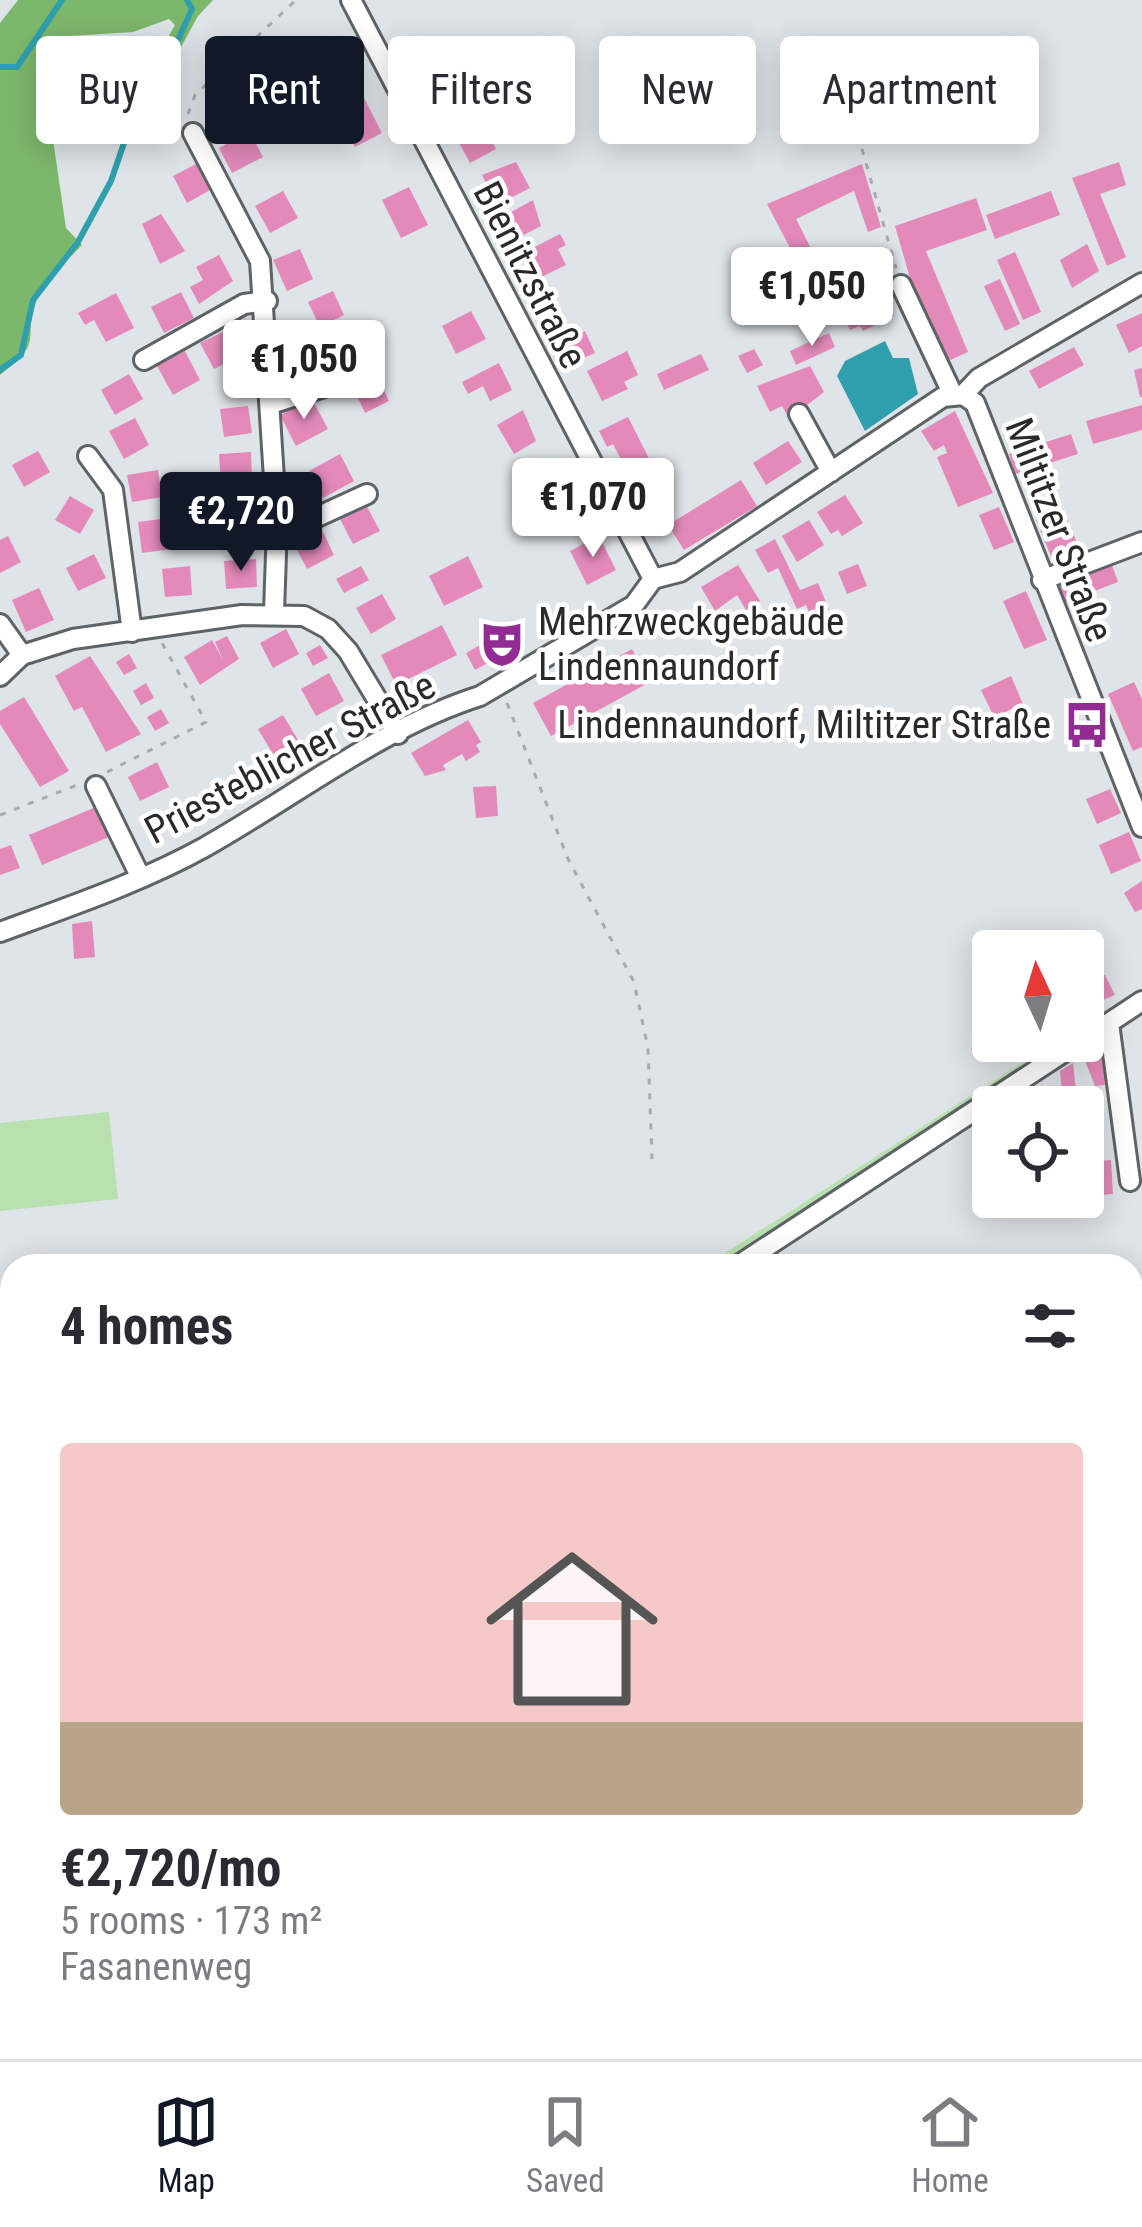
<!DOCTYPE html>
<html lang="en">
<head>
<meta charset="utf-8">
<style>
  :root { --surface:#fff; --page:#f7f7f7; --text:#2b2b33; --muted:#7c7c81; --line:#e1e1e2; --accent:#111827 }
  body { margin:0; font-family:"Roboto Condensed",sans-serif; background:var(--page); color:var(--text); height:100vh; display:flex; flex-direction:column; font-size:45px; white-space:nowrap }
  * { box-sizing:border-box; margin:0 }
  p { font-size:39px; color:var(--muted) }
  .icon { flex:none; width:66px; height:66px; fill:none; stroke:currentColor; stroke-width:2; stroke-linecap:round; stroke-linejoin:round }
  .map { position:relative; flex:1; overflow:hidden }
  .details { position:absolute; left:0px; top:1254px; width:1143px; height:807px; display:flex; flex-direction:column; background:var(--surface); border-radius:36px 36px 0 0; box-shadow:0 6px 30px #0003 }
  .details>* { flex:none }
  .hud { position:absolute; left:36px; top:36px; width:1071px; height:108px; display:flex; gap:24px }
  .needle { width:78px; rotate:356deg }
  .controls { position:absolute; left:972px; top:930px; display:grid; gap:24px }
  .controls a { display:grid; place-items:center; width:132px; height:132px; border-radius:12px; background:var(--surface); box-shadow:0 6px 30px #0003; font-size:60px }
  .price { position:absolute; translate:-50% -102px; padding:0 27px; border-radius:12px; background:#fff; color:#222; font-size:39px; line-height:78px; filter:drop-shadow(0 3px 6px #0008) }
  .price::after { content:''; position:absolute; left:50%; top:72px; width:36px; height:27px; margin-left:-18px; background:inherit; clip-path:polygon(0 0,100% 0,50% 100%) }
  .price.current { background:var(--accent); color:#fff }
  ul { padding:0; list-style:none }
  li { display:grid; align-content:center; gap:24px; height:636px; padding:0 60px }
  li span { display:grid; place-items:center; height:372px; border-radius:12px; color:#555 }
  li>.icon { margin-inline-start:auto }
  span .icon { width:216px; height:216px; fill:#fffc; stroke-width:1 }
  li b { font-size:51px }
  h2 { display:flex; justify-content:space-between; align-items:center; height:144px; padding:0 60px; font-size:51px }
  .pill { padding:0 42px; border-radius:12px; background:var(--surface); box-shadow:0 6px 30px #0003; font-size:42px; line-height:108px }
  .pill.current { background:var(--accent); color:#fff }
  .dock { display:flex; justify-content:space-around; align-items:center; height:168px; border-top:3px solid var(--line); background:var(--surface); font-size:33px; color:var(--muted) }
  .dock a { display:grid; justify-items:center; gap:6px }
  .dock .current { color:var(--accent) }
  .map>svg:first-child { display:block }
  .green { fill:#b9e0af }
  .forest { fill:#7cb86c }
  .water { fill:#309fad }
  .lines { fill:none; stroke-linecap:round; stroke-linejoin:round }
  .stream { stroke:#309fad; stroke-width:6 }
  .building { fill:#e38aba }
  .minor-casing { stroke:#5e6366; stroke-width:24 }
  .path { stroke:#a7abae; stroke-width:3; stroke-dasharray:6 9; stroke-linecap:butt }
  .minor { stroke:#fff; stroke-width:18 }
  .labels { text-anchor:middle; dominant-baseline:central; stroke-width:9; stroke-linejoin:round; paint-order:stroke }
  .street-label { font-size:39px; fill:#282a2b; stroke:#fff }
  .poi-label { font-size:39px; fill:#282a2b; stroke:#fff; text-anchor:start }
</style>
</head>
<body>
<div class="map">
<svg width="1142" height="2059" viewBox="0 0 1142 2059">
  <rect width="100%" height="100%" fill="#dfe4e8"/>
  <!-- green -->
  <path class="green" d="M1056,1041H1068L722,1266L708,1264Z
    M109,1112L118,1199L0,1211V1123Z"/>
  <!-- forest -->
  <path class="forest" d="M18,0H213L198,16L158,89L136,93L175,25L169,19L133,32L70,36L54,63L81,91L52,133L66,228L82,245C68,260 45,279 37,299C21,340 47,340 0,375V23Z"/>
  <!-- water -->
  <path class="water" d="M885,341L893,358H909L918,394L865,431L837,376L845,361Z"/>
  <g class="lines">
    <!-- stream -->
    <path class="stream" d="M0,67H17L62,0
      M0,370L21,355L33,300L78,242L111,181L136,108L154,93L192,9L187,0"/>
  </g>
  <!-- building -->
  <path class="building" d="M444,42L458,68L432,83L417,58Z
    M339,45L352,72L326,85L313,58Z
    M465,83L480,111L450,126L436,98Z
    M360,90L382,133L355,147L336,103Z
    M485,127L496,149L470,163L458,141Z
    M250,132L263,157L232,173L219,148Z
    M516,162L530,188L497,205L482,175Z
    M1119,162L1126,185L1100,194L1126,257L1107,266L1072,178Z
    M198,163L212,189L187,203L173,176Z
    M862,164L881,227L868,232L854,191L796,219L826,278L810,286L767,204Z
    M409,187L428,225L401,238L382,200Z
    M283,191L298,218L270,233L255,206Z
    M1051,191L1060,215L995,239L986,215Z
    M976,198L987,230L926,251L968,352L946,362L916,299L895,226Z
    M533,200L541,226L516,239L504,216Z
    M161,214L185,251L160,264L142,224Z
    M560,234L566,245L558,249L566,265L535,280L521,254Z
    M1087,244L1099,271L1072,288L1060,260Z
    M300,249L313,279L287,291L273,260Z
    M1015,252L1041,312L1023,320L997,260Z
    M219,255L233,281L199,304L190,287L203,280L196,267Z
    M1000,279L1020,324L1005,331L984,286Z
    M333,291L344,315L320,327L308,302Z
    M181,292L194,318L164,333L151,307Z
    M116,293L134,328L106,342L94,320L85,325L78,313Z
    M883,294L894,316L863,331L860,326L850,330L842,313Z
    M471,311L486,339L456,354L442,326Z
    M1142,313V346L1129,353L1116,325Z
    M225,331L238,357L214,369L200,343Z
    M585,331L595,353L574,362L564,341Z
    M829,333L835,347L796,365L790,351Z
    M305,344L319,370L292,384L278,357Z
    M1074,347L1084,365L1039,389L1029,371Z
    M754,349L763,365L747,373L738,356Z
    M185,351L200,380L173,395L157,366Z
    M627,351L638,375L624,382L628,389L602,401L587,371Z
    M701,354L709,370L664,390L657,374Z
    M499,363L512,390L490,401L483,386L468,394L462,382Z
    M810,366L824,392L789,419L782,406L770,412L757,386Z
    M1142,368V397H1140L1134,370Z
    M375,372L389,401L365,413L351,383Z
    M129,374L143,399L115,415L101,390Z
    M312,399L328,429L296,446L280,415Z
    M1142,405V430L1093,444L1086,421Z
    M248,406L252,433L224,437L220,409Z
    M523,410L536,441L514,454L497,425Z
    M955,411L993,493L958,507L937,457L947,453L944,445L934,451L921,431Z
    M628,417L659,478L629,493L621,476L628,473L613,444L607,447L599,431Z
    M135,418L149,445L124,459L109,431Z
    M1071,434L1078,454L1015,474L1009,454Z
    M788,441L802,462L766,485L753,463Z
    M38,451L50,472L24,487L12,465Z
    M251,452L252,483L221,485L219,454Z
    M340,454L354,481L323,498L309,471Z
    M158,470L162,497L132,502L127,475Z
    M563,472L576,495L553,508L541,484Z
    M741,480L757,506L684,550L668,525Z
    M845,495L863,523L842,536L838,530L831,534L817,512Z
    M70,496L94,510L80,534L55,520Z
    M192,502L194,518L178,520L176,504Z
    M366,505L380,531L353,544L340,519Z
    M999,507L1014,542L994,550L979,515Z
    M253,508L255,536L225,537L223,510Z
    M1063,509L1078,545L1051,556L1036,520Z
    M168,518L172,549L142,553L138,522Z
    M809,520L824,545L797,562L782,536Z
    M320,526L334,555L307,569L292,540Z
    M8,536L21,562L0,573V540Z
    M599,536L616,570L587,585L570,551Z
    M775,539L800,590L818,583L829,609L811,617L806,605L797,609L778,568L768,573L755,550Z
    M94,554L106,578L78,591L66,568Z
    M468,556L483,587L444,606L429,576Z
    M256,559L257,587L226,589L224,561Z
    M1111,562L1118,582L1064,603L1057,583Z
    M858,564L867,586L847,594L838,572Z
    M738,565L760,601L746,610L737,595L715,611L701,587Z
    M190,566L192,595L165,597L162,569Z
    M361,566L369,580L344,593L336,579Z
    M39,588L54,620L26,632L12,600Z
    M1026,591L1047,640L1024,649L1003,601Z
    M382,594L396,619L371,634L356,608Z
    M740,611L753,632L741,639L729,618Z
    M720,617L733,639L724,644L711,622Z
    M442,625L457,655L396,685L381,655Z
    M286,629L299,654L273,668L260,643Z
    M227,636L239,659L200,685L184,657L212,640L223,660L215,642Z
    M494,637L504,654L475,670L466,653Z
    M320,645L328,658L313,666L306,653Z
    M632,649L650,682L551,736L533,703Z
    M129,654L137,668L124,675L116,662Z
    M90,656L141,734L106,752L82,707L74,711L55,676Z
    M329,673L344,701L316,716L301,689Z
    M1011,676L1023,704L994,717L981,690Z
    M1134,682L1142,699V747L1133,751L1108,694Z
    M146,683L154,698L141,705L133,691Z
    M24,697L69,771L40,787L0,724V711Z
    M161,709L169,723L155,731L147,717Z
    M283,715L298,740L273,754L258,729Z
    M468,720L481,742L476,745L480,752L466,761L462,754L443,765L446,770L425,776L411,753Z
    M157,762L169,787L140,801L128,777Z
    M496,786L498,816L476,818L473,787Z
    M1110,789L1121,813L1097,824L1086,799Z
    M96,807L109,837L42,865L29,835Z
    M1129,832L1141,861L1111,874L1099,845Z
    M11,845L20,868L0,875V849Z
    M1142,881V909L1135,912L1124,893Z
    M92,921L95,957L74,959L72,924Z
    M1105,975L1115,995L1096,1003L1087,983Z
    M1108,1049L1112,1084L1095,1086L1084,1058Z
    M1073,1063L1077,1099L1097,1097L1098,1114L1063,1107L1060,1071Z
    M1111,1160L1113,1194L1083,1196V1162Z"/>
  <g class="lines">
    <defs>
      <path id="minor" d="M351,0L653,579
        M193,133L260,261L277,525L274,612
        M901,285L953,395
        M144,360L244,304L267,301
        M963,395L975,403L1142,827
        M963,395L979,378L1142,283
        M271,404L330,385
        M799,414L831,472
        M88,456L113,490L132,632
        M277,525L306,522L367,494
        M1042,580L1142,542
        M0,624L22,655
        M0,676L22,655L73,639L242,615L304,616L328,629L348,651L398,734
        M96,786L140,876
        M0,932C68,907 142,882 205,847C294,797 382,727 480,696L634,605L653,579L680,572L943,397L963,395
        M1109,1023L1130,1181
        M1083,1040L1142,1001
        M737,1266L1081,1041"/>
    </defs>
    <!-- minor casing -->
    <use href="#minor" class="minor-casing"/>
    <!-- path -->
    <path class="path" d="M188,114L195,95L296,0
      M862,149L896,268
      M507,703L568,859L634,982L648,1048L652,1159
      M107,772L206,722L162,643
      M0,815L77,785
      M61,2049L62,2059"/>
    <!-- minor -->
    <use href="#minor" class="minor"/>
  </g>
  <!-- icons -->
  <defs>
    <symbol id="theatre-bare" viewBox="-9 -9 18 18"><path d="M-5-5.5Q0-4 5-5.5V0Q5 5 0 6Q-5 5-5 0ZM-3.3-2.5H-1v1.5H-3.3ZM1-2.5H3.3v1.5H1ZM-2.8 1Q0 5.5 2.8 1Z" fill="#912c93" stroke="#fff" stroke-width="2.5" paint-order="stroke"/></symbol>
    <symbol id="bus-bare" viewBox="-9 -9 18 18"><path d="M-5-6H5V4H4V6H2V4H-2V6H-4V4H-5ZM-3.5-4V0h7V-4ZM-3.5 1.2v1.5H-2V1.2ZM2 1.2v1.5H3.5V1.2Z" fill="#912c93" stroke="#fff" stroke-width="2.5" paint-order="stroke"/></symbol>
  </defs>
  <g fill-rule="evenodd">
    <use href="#theatre-bare" x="469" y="611" width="66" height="66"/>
    <use href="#bus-bare" x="1054" y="692" width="66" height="66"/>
  </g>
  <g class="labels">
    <!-- street labels -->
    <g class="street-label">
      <text transform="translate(530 275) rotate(63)">Bienitzstraße</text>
      <text transform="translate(1059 530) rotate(69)">Miltitzer Straße</text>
      <text transform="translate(290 758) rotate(-28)">Priesteblicher Straße</text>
    </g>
    <!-- poi labels -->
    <g class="poi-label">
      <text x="538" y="622">Mehrzweckgebäude<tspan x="538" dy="45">Lindennaundorf</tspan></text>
      <text x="1051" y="725" text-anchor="end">Lindennaundorf, Miltitzer Straße</text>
    </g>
  </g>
</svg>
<div class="controls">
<a><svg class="needle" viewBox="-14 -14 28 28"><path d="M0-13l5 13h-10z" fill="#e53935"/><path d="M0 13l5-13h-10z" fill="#7c7c81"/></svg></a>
<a><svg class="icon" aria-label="locate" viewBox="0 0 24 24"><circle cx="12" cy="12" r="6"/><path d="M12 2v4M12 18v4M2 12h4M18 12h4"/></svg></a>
</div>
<b class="price" style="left:812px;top:349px">€1,050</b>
<b class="price" style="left:304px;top:422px">€1,050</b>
<b class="price" style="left:593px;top:560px">€1,070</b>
<b class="price current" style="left:241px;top:574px">€2,720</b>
<div class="hud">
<a class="pill">Buy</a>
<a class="pill current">Rent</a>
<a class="pill">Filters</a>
<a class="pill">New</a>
<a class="pill">Apartment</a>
</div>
<section class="details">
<h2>4 homes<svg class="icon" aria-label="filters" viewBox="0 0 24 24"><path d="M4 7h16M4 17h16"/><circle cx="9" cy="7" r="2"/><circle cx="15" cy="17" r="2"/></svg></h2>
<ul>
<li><span style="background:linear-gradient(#f6c9c9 75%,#b9a48a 0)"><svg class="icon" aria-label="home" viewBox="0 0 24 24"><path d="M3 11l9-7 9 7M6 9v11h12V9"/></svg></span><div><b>€2,720/mo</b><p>5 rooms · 173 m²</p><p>Fasanenweg</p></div></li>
</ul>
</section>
</div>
<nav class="dock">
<a class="current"><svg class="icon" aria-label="map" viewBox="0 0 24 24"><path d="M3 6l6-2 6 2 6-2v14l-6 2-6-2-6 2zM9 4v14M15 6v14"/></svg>Map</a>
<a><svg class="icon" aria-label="saved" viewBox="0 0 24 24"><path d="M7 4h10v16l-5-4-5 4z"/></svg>Saved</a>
<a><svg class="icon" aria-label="home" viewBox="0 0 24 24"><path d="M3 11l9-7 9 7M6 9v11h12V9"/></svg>Home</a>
</nav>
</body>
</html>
